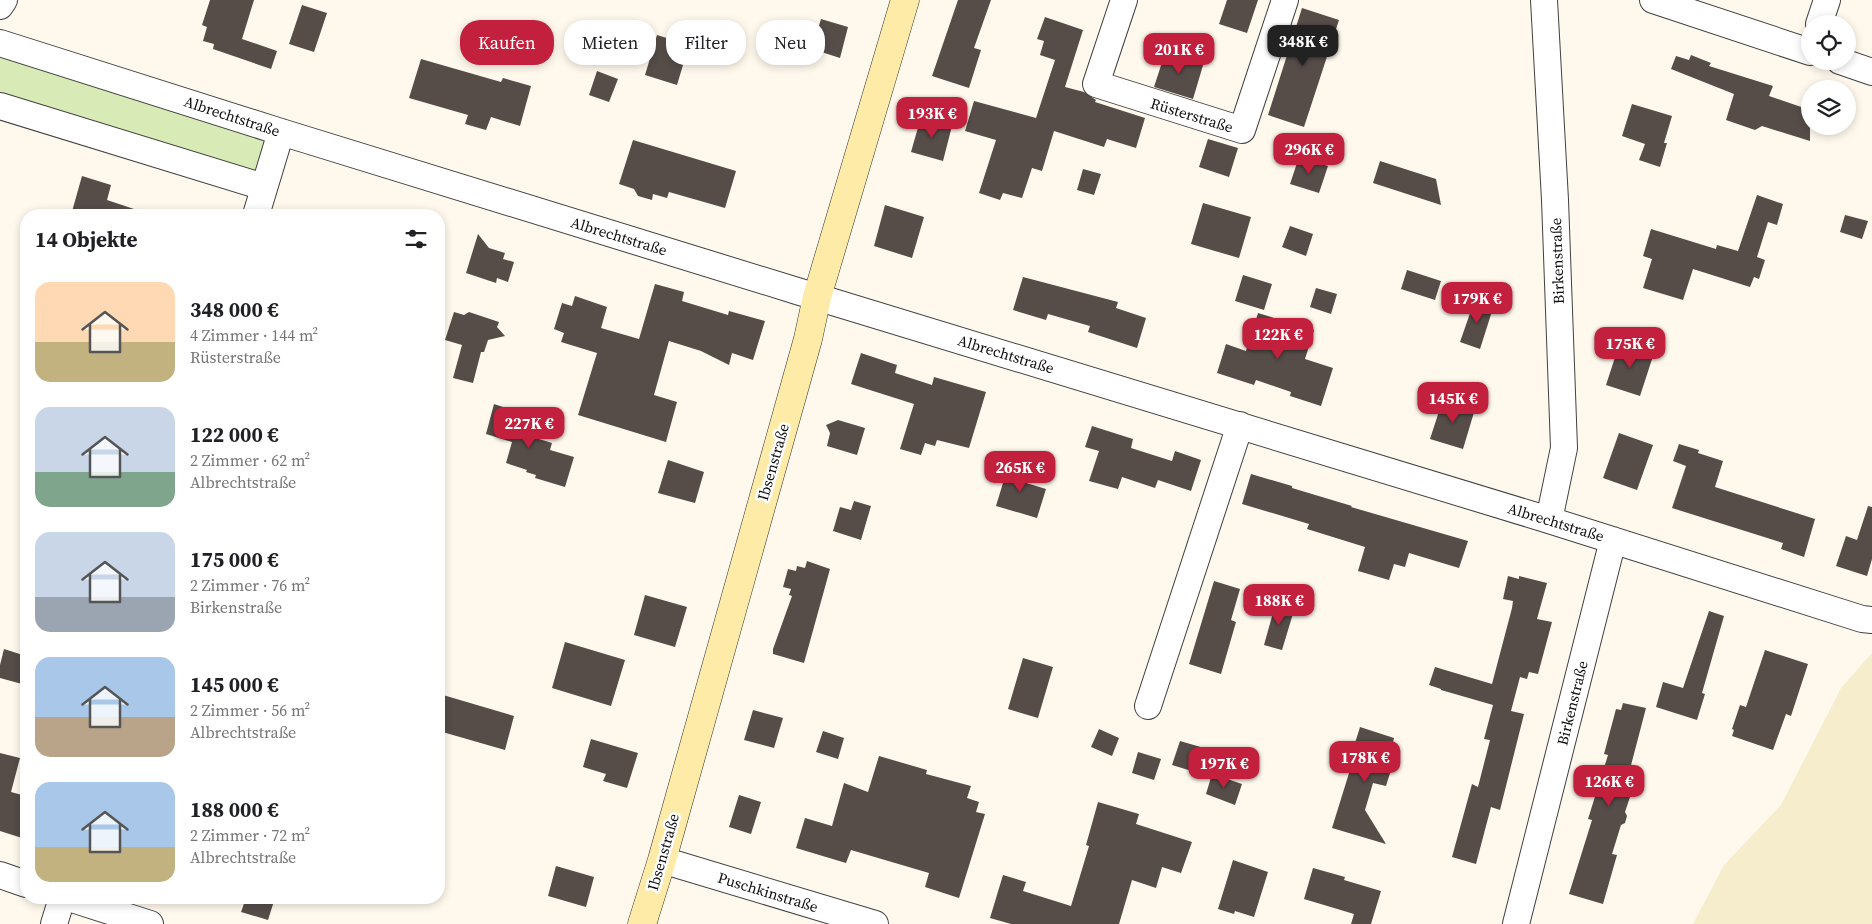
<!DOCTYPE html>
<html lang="de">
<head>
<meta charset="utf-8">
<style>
  :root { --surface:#fff; --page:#f6f6f6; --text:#202124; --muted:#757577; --accent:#c2203c }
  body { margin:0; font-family:"Source Serif 4",serif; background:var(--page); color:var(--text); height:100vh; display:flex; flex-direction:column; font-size:19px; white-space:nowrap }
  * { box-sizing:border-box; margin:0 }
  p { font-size:16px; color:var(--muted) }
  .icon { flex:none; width:28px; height:28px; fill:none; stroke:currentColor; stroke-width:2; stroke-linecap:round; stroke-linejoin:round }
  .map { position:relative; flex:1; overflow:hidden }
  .drawer { position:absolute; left:20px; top:209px; width:425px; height:695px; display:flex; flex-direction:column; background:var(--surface); border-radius:20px; box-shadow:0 2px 8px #0003 }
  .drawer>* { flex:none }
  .guide { position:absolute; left:460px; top:20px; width:475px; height:45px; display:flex; gap:10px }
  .tools { position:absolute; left:1801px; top:15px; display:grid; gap:10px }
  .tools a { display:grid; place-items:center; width:55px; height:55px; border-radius:50%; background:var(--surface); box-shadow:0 2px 8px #0003; font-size:25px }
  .price { position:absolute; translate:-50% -42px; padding:0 11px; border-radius:10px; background:var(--accent); color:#fff; font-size:16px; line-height:32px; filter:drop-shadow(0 1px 2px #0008) }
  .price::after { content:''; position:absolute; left:50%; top:30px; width:15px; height:11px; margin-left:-8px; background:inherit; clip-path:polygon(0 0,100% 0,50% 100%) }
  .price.on { background:#222; color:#fff }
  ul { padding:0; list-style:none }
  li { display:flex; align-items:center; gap:15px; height:125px; padding:0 15px }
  li span { display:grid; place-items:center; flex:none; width:140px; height:100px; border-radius:15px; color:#555 }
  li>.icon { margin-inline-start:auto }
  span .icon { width:60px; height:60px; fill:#fffc; stroke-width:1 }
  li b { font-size:21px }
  h2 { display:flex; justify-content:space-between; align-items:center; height:60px; padding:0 15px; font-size:21px }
  .tag { padding:0 18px; border-radius:20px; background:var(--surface); box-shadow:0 2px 8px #0003; font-size:18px; line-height:45px }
  .tag.on { background:var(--accent); color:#fff }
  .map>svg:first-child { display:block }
  .farmland { fill:#f6edcd }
  .green { fill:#d8ebb6 }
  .building { fill:#564d49 }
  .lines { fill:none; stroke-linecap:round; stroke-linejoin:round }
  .street-casing { stroke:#404040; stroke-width:28 }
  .secondary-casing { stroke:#2f2f2f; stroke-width:29 }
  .street { stroke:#fff; stroke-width:26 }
  .secondary { stroke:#ffeba8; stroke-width:28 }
  .labels { text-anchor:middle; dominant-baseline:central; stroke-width:5; stroke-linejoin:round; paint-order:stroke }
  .street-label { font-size:15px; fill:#0d0d0d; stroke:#fff }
</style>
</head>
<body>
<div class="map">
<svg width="1872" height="924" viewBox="0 0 1872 924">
  <rect width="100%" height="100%" fill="#fff9ed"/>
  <!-- farmland -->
  <path class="farmland" d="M1872,653V924H1693L1724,865L1781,805L1841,688Z"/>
  <!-- green -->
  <path class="green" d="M0,52L277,133L263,183L0,101Z"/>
  <!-- building -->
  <path class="building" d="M210,0H254L242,39L277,51L271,69L213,49L214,44L203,41L207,27L202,25Z
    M958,0H991L974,48L981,50L969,88L932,76Z
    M1227,0H1258L1247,33L1219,24Z
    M302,5L327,13L314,52L289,44Z
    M1302,8L1339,20L1304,127L1268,115Z
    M1045,17L1083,30L1065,87L1084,92L1096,100L1095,102L1145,118L1136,148L1107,139L1104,147L1054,131L1042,171L1032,168L1022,198L1003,193L1000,200L979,193L996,140L965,131L974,101L1036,118L1055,60L1040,55L1044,41L1037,39Z
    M821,19L848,27L840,58L812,49Z
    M657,35L689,45L677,85L645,75Z
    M1166,50L1204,62L1193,99L1154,87Z
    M1691,55L1711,63L1709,66L1773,86L1769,96L1810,110V141L1762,126L1755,130L1726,120L1734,94L1671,69L1676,56L1689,60Z
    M421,59L501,82L503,78L531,86L520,126L491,117L486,130L465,124L468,115L409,98Z
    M597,71L618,79L609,102L589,95Z
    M1632,104L1672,116L1664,143H1667L1660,167L1639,160L1645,144L1622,136Z
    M921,117L952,126L943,161L911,152Z
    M1208,139L1238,148L1229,177L1199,167Z
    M633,140L736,171L725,208L669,192L667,198L653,194L652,200L638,196L634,189L619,184Z
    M1299,157L1328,166L1319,193L1290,184Z
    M1380,161L1436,179L1441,205L1373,183Z
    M1083,169L1101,174L1094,195L1077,190Z
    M82,176L111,185L107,200L140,211L139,215H71Z
    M1757,195L1783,204L1777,225L1768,222L1757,257L1765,260L1759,279L1754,277L1750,287L1693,269L1683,300L1643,288L1652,259L1643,256L1651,229L1716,249L1717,245L1738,251Z
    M1203,203L1251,217L1239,258L1191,244Z
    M885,205L924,217L912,258L874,246Z
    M1845,215L1868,221L1862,239L1840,232Z
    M1290,226L1313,234L1306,256L1282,247Z
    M478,234L489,248L505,253L503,259L514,262L508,282L497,278L496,283L466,273Z
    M1407,270L1441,281L1435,300L1401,289Z
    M1243,275L1272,284L1264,310L1235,301Z
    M1023,277L1118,302L1116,308L1146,318L1137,348L1088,332L1090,326L1048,314L1046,320L1013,310Z
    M655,284L684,292L682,301L728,315L729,311L765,321L753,360L732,353L729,365L701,351L669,341L654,395L677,402L666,442L578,415L597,353L561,342L564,333L554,329L562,303L572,306L575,296L607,307L601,328L639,339Z
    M1316,288L1337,294L1331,314L1310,307Z
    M1475,299L1494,305L1480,349L1460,342Z
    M454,312L464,315L469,312L499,322L497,327L505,336L488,340L484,352H481L473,383L453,378L462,345L445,340Z
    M1258,313L1314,330L1305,359L1333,368L1321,406L1290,396L1291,392L1256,380L1254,385L1217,373L1226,344L1246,351Z
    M1620,342L1654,353L1640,396L1606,385Z
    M861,353L897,365L895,373L932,385L934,377L986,392L969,448L937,440L935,446L925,443L921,455L900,449L914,404L851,384Z
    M1443,399L1475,409L1463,449L1430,439Z
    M494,404L521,413L516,432L552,443L550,450L574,457L565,487L535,478L536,475L526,472L527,470L506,463L512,442L486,434Z
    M838,420L865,428L857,455L827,446L830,433L826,425Z
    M1092,426L1133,439L1131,448L1172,461L1175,451L1201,460L1191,491L1158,480L1155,488L1122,477L1118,489L1089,481L1099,451L1085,447Z
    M1619,433L1653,445L1637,490L1603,478Z
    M1679,444L1699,450L1698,453L1723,461L1715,487L1815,519L1804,557L1781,549L1783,543L1672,508L1686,466L1673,461Z
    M668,460L704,472L695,503L658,493Z
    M1009,463L1027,469L1023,482L1046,489L1037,518L996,506Z
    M1251,474L1292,486V488L1352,506L1351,507L1468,541L1459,568L1409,553L1405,567L1394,564L1389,580L1358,571L1365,547L1307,529L1309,524L1242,504Z
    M854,501L871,506L861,540L833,531L840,507L851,510Z
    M1868,506L1872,507V559L1867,576L1836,566L1846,536L1857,540Z
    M807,561L830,569L804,663L773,654V649L792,596L789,595L791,589L783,587L788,569L796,571L797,566L805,568Z
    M1508,576L1519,579V576L1547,583L1537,619L1552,622L1538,674L1529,672L1527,679L1520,677L1511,711L1524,714L1500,810L1491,807L1476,864L1452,857L1472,784L1478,787L1490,740L1484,739L1493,705L1441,690V689L1429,685L1435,667L1492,684L1512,608L1513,601L1503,599Z
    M1214,581L1240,589L1231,620L1236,622L1221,674L1189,664Z
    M645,595L687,607L675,647L634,635Z
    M1276,602L1295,607L1282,650L1264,645Z
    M1709,611L1724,616L1702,693L1705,694L1697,720L1656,707L1663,682L1683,688Z
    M565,642L625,660L611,706L552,688Z
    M4,649L26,656V671L22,684L0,678V665Z
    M1765,650L1808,664L1791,716L1786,714L1773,750L1732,736L1734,730L1732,729L1740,705L1746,707Z
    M1023,658L1053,667L1038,718L1008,709Z
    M443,695L514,716L505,750L439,731V709Z
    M1623,703L1646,708L1624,792L1631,794L1625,812L1627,816L1625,823L1621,825L1612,854L1617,855L1603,904L1569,894L1592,820L1588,819L1608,755L1604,754L1616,709L1621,710Z
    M753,710L783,718L774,748L744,740Z
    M1360,727L1394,738L1392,746L1397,751L1386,786L1373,783L1365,810L1386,844L1332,828L1354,757L1351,756Z
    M1099,729L1119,738L1112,756L1091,747Z
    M823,731L844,738L838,759L816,752Z
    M591,739L638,753L627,788L603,781L606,774L583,767Z
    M1180,741L1211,750L1210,753L1215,754L1208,776L1172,765Z
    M1138,752L1161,759L1154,780L1132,773Z
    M0,753L20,758L11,792L26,796V823L22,838L0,831Z
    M879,756L927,770L926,774L971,786L967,798L979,802L976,812L985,814L959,898L925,887L929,873L851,850L846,863L796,848L805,818L832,826L844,783L868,792Z
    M1212,774L1242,784L1235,805L1206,794Z
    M739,795L761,802L751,834L729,827Z
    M1098,802L1139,814L1136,824L1192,842L1181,873L1162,867L1156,888L1132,880L1119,924H1011L990,918L1003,875L1026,882L1023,891L1071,906L1089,846L1086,845Z
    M1233,860L1268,872L1254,917L1235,911L1234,914L1218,909Z
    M556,866L594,877L586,907L548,896Z
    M1313,868L1345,877L1344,880L1381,891L1371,924H1351L1354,914L1304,899Z
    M246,898H275L268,920L241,912Z"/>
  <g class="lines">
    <defs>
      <path id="street" d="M1124,0L1096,84L1242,130L1285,0
        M1544,0L1555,200L1564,448L1549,520
        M1653,0L1810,52
        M0,6L4,0
        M1819,24L1827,0
        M0,43L281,132L797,291L1549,520L1862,619L1872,620
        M1840,61L1872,72
        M0,106L264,187
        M256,215L281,132
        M1148,706L1240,425
        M662,860L875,924
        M0,875L26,884
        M69,898L150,924
        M54,924L62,898
        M1516,924L1613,540"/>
      <path id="secondary" d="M642,924L662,860L808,339L817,297L905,0"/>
    </defs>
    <!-- street casing -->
    <use href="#street" class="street-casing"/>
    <!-- secondary casing -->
    <use href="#secondary" class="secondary-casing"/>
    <!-- street -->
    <use href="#street" class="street"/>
    <!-- secondary -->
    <use href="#secondary" class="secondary"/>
  </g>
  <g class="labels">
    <!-- street labels -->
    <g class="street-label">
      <text transform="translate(1192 115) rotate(17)">Rüsterstraße</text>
      <text transform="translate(232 116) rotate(18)">Albrechtstraße</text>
      <text transform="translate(619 236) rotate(17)">Albrechtstraße</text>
      <text transform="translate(1557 261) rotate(-92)">Birkenstraße</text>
      <text transform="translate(1006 354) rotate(17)">Albrechtstraße</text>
      <text transform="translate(773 462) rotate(-74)">Ibsenstraße</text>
      <text transform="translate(1556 522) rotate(17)">Albrechtstraße</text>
      <text transform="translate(1572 703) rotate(-76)">Birkenstraße</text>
      <text transform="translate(663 852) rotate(-74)">Ibsenstraße</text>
      <text transform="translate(768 892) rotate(17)">Puschkinstraße</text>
    </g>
  </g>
</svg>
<div class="tools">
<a><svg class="icon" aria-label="locate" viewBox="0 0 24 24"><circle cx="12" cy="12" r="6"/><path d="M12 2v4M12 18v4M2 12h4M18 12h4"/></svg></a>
<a><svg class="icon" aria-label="layers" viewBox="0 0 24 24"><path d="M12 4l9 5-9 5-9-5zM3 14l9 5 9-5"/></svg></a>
</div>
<b class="price on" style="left:1303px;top:67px">348K €</b>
<b class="price" style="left:1179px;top:75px">201K €</b>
<b class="price" style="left:932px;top:139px">193K €</b>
<b class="price" style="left:1309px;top:175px">296K €</b>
<b class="price" style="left:1477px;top:324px">179K €</b>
<b class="price" style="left:1278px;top:360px">122K €</b>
<b class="price" style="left:1630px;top:369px">175K €</b>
<b class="price" style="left:1453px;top:424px">145K €</b>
<b class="price" style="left:529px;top:449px">227K €</b>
<b class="price" style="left:1020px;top:493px">265K €</b>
<b class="price" style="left:1279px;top:626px">188K €</b>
<b class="price" style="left:1365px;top:783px">178K €</b>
<b class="price" style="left:1224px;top:789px">197K €</b>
<b class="price" style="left:1609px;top:807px">126K €</b>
<div class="guide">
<a class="tag on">Kaufen</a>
<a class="tag">Mieten</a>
<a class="tag">Filter</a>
<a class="tag">Neu</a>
</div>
<section class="drawer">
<h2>14 Objekte<svg class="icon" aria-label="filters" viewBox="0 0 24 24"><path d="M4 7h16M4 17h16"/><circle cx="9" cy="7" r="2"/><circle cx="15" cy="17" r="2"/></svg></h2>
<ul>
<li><span style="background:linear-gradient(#ffd9b3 60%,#c2b280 0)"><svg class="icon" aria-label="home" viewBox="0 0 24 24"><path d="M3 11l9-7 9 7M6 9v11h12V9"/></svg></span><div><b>348 000 €</b><p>4 Zimmer · 144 m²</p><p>Rüsterstraße</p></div></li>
<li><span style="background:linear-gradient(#c9d6e8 65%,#7fa58c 0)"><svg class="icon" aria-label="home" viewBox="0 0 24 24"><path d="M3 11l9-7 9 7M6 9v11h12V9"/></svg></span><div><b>122 000 €</b><p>2 Zimmer · 62 m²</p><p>Albrechtstraße</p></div></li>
<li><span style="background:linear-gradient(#c9d6e8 65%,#9aa5b1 0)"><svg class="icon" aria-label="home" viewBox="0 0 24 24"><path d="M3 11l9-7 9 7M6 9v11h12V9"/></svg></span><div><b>175 000 €</b><p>2 Zimmer · 76 m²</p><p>Birkenstraße</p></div></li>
<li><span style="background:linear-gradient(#a9c7e8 60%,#b9a48a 0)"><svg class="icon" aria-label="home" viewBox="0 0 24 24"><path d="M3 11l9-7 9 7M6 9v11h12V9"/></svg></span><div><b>145 000 €</b><p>2 Zimmer · 56 m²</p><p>Albrechtstraße</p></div></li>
<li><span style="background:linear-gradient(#a9c7e8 65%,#c2b280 0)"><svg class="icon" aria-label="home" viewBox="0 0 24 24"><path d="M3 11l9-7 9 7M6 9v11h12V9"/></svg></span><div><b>188 000 €</b><p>2 Zimmer · 72 m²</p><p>Albrechtstraße</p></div></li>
</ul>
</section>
</div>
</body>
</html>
